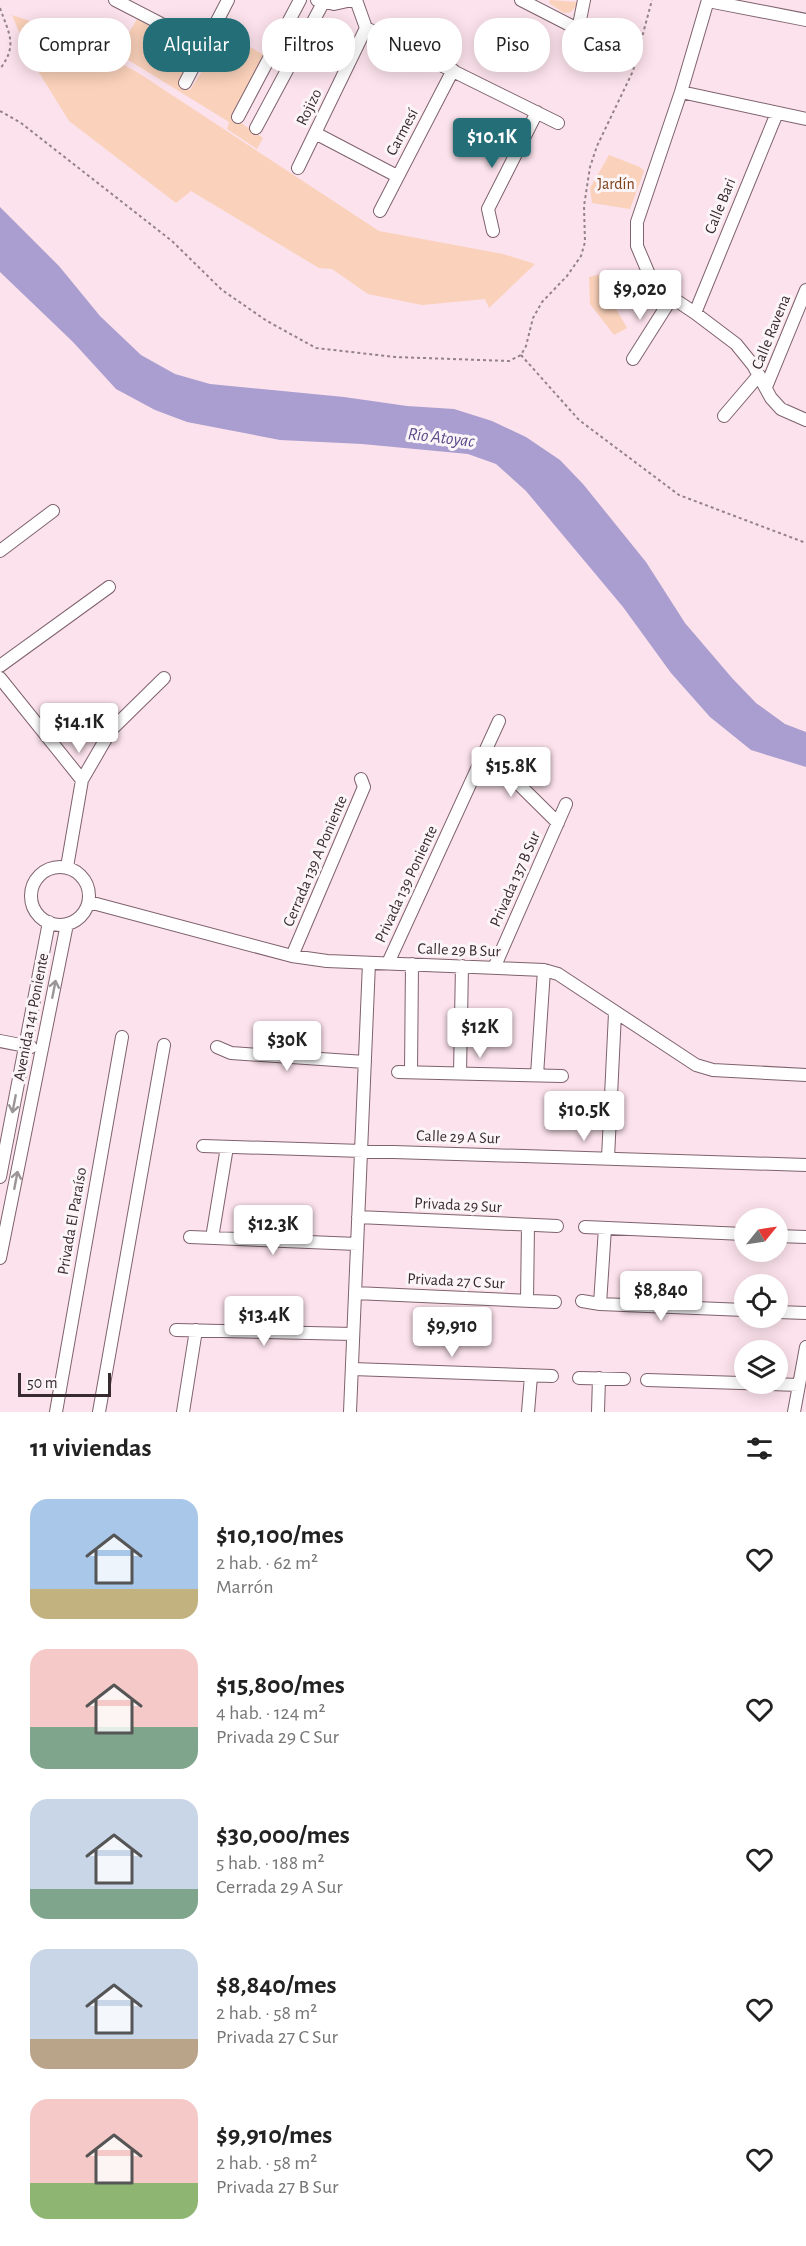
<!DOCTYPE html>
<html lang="es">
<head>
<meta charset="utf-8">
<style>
  :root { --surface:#fff; --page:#f6f6f6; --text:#222; --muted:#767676; --accent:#246e78 }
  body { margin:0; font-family:"Alegreya Sans",sans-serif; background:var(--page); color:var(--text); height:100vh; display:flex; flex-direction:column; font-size:22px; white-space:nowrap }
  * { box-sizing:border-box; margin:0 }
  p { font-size:20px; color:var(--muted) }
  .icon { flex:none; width:33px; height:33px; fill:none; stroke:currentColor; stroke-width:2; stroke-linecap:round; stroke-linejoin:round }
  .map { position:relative; height:1412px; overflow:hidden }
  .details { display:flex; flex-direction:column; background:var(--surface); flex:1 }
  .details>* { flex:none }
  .guide { position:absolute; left:18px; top:18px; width:771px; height:54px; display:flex; gap:12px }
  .needle { width:39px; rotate:60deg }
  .tools { position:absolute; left:734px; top:1208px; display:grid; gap:12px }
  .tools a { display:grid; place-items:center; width:54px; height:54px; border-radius:50%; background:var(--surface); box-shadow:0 3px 15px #0003; font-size:30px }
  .scale { position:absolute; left:18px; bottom:15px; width:93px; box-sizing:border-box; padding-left:6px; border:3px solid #372b30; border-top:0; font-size:16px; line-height:21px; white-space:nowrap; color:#372b30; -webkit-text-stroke:4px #fcf5f8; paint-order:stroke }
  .price { position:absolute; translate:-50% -51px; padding:0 14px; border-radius:6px; background:#fff; color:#222; font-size:20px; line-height:39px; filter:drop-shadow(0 2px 3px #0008) }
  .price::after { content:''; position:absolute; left:50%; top:36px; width:18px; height:14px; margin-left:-9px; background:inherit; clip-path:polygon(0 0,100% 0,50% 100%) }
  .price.selected { background:var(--accent); color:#fff }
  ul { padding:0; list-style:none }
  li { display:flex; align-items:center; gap:18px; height:150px; padding:0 30px }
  li span { display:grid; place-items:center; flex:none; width:168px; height:120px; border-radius:18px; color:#555 }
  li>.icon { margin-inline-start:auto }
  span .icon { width:72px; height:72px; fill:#fffc; stroke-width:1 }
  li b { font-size:26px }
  h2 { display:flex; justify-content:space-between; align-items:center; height:72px; padding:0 30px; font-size:26px }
  .chip { padding:0 21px; border-radius:24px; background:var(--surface); box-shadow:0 3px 15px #0003; font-size:21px; line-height:54px }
  .chip.selected { background:var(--accent); color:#fff }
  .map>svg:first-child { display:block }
  .green { fill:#fad1ba }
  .water { fill:#a99ecf }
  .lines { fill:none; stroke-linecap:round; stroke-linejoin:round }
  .minor-casing { stroke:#7e626d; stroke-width:14 }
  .path { stroke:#948289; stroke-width:2; stroke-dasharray:3 3; stroke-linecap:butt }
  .minor { stroke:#fff; stroke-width:12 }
  .oneway { stroke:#9b9598 }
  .labels { text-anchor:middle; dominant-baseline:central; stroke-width:6; stroke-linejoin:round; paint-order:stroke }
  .street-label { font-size:16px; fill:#372b30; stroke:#fcf5f8 }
  .park-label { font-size:16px; fill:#7d3f17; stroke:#fcf5f8 }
  .water-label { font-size:18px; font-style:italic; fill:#5c4b8a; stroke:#fcf5f8 }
</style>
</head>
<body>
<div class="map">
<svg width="806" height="1412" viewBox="0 0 806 1412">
  <rect width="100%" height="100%" fill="#fce2ec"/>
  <!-- green -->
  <path class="green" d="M550,0L576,2L577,5L571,12L564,13L549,3Z
    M12,15L69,34L140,74L379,231L503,254L535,264L489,308L485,299L422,305L368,294L332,269L319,268L191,191L176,203L69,121L30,58Z
    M137,19L196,51L179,83L190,90L226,33L264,55L234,118L263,138L257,149L227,129L229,122L117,53Z
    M609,155L640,167L644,171L630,209L592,203L590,188Z
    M601,274L609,291L604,295L609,308L615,307L627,328L614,335L590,304L589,277Z"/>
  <!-- water -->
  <path class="water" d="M0,207L59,266L100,316L141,355L175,374L210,384L344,397L407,406L454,409L492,421L526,437L560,460L583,484L646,562L685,623L732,678L756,703L785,724L806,732V767L751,750L710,717L671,673L623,607L526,491L496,464L468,454L362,444L280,440L187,422L155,410L116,389L73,342L0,272Z"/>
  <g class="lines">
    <defs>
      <path id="minor" d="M115,0L204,46
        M317,0L334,4L352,0
        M356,0L366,28L558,123
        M521,0L601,41
        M708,0L681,92L637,222V246L651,279L662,291L695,313L736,344L753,365L771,398L781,409L806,420
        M708,1L806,20
        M578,30L584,0
        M185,83L228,0
        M681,92L806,119
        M238,117L300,0
        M256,128L323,3
        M315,133L397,176
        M298,168L366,28
        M380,211L453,70
        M493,231L488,209L537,112
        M695,313L777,113
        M633,359L671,299
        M766,387L806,290
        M724,416L759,375
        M0,551L53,511
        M0,666L109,587
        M0,678L82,780
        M485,751L558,823
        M67,867L82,780L111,730L164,678
        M31 896a29 29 0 1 1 58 0a29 29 0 1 1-58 0Z
        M89,902L292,956L327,961L544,970L558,974L696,1065L713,1070L806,1075
        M292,956L364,787L361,779
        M388,963L499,721
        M494,968L566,804
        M0,1041L31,1047
        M217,1047L231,1053L365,1062
        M398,1072L562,1076
        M411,1072L412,964
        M460,1073L462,966
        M537,1075L544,970
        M203,1146L806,1165
        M608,1158L615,1013
        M0,1177L49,922
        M358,1217L557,1226
        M585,1227L744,1234
        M777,1236L806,1237
        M190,1237L357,1244
        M212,1238L227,1147
        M0,1258L67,924
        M355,1293L555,1302
        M527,1301L528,1225
        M582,1301L600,1304L744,1310
        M600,1304L605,1228
        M777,1312L806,1313
        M176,1330L353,1334
        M352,1369L552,1376
        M579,1378L624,1379
        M647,1380L799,1385
        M56,1412L122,1037
        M99,1412L164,1045
        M183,1412L196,1330
        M350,1412L369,963
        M528,1412L531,1376
        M598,1412L599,1378
        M794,1412L806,1347"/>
    </defs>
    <!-- minor casing -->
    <use href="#minor" class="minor-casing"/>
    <!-- path -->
    <path class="path" d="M0,8C9,34 18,45 0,69
      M0,111L21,123L172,241L222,290L267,321L316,348L395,357L509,361L521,355L526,346L533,318L542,302L567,276L581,256L585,242L584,206L590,167L597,146L633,71L652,0
      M521,355L579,420L679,495L806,543"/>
    <!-- minor -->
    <use href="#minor" class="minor"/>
  </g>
  <!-- one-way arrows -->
  <defs><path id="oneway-shaft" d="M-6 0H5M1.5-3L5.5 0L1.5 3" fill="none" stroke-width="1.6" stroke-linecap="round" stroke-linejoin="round" transform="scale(1.5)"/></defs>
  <g class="oneway">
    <use href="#oneway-shaft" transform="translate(54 989) rotate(-79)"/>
    <use href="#oneway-shaft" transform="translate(14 1104) rotate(101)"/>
    <use href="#oneway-shaft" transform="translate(16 1180) rotate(-79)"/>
  </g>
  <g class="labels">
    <!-- street labels -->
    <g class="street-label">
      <text transform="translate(309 107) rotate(-64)">Rojizo</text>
      <text transform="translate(402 132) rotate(-62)">Carmesí</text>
      <text transform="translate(720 206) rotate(-68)">Calle Bari</text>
      <text transform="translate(771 332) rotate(-68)">Calle Ravena</text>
      <text transform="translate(315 861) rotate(-67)">Cerrada 139 A Poniente</text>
      <text transform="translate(515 879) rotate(-66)">Privada 137 B Sur</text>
      <text transform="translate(406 884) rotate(-65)">Privada 139 Poniente</text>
      <text transform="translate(459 950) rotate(2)">Calle 29 B Sur</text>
      <text transform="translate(31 1017) rotate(-79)">Avenida 141 Poniente</text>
      <text transform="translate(458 1137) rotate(2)">Calle 29 A Sur</text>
      <text transform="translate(458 1205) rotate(3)">Privada 29 Sur</text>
      <text transform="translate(72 1221) rotate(-80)">Privada El Paraíso</text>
      <text transform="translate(456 1281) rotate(3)">Privada 27 C Sur</text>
    </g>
    <!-- park labels -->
    <g class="park-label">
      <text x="616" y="184">Jardín</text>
    </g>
    <!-- water labels -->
    <g class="water-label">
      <text transform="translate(441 438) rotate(7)">Río Atoyac</text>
    </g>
  </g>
</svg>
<div class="tools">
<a><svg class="needle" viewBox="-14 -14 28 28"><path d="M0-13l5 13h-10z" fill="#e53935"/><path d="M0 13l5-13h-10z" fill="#767676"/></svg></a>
<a><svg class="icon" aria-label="locate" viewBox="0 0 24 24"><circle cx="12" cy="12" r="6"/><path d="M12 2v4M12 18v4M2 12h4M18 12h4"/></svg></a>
<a><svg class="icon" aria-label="layers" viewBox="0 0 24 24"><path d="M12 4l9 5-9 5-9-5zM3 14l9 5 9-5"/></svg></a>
</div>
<div class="scale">50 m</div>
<b class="price selected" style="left:492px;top:169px">$10.1K</b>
<b class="price" style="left:640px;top:321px">$9,020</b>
<b class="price" style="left:79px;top:754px">$14.1K</b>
<b class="price" style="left:511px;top:798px">$15.8K</b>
<b class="price" style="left:480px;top:1059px">$12K</b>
<b class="price" style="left:287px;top:1072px">$30K</b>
<b class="price" style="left:584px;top:1142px">$10.5K</b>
<b class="price" style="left:273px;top:1256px">$12.3K</b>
<b class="price" style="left:661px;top:1322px">$8,840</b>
<b class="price" style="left:264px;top:1347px">$13.4K</b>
<b class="price" style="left:452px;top:1358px">$9,910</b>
<div class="guide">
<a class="chip">Comprar</a>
<a class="chip selected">Alquilar</a>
<a class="chip">Filtros</a>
<a class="chip">Nuevo</a>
<a class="chip">Piso</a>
<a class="chip">Casa</a>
</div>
</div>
<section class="details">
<h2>11 viviendas<svg class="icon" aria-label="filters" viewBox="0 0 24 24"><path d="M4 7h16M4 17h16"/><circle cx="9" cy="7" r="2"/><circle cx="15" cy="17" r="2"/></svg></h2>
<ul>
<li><span style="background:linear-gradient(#a9c7e8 75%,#c2b280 0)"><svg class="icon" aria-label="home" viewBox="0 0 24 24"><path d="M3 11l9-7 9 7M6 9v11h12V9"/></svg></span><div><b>$10,100/mes</b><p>2 hab. · 62 m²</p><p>Marrón</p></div><svg class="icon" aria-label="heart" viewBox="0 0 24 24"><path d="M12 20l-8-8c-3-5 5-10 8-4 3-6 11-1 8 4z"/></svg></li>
<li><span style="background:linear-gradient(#f6c9c9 65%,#7fa58c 0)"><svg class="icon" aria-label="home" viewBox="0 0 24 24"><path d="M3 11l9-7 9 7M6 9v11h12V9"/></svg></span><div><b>$15,800/mes</b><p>4 hab. · 124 m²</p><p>Privada 29 C Sur</p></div><svg class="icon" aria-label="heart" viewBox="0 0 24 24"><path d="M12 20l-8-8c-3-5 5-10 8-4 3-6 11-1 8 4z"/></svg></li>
<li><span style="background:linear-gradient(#c9d6e8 75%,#7fa58c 0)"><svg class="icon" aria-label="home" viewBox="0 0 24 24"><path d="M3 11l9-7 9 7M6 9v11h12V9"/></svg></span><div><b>$30,000/mes</b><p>5 hab. · 188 m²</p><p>Cerrada 29 A Sur</p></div><svg class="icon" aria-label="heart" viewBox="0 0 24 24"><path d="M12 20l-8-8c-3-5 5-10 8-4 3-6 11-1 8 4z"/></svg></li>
<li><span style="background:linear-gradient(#c9d6e8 75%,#b9a48a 0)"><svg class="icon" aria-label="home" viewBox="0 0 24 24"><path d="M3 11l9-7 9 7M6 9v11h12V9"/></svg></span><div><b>$8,840/mes</b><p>2 hab. · 58 m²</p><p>Privada 27 C Sur</p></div><svg class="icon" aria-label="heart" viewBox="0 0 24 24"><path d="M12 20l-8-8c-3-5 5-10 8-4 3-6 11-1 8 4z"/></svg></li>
<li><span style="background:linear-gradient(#f6c9c9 70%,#8fb573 0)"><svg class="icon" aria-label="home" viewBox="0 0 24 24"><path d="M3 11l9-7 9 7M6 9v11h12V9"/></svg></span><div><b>$9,910/mes</b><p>2 hab. · 58 m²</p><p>Privada 27 B Sur</p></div><svg class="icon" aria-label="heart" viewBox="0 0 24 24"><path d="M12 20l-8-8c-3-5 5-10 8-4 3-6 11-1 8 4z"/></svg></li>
</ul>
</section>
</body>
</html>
